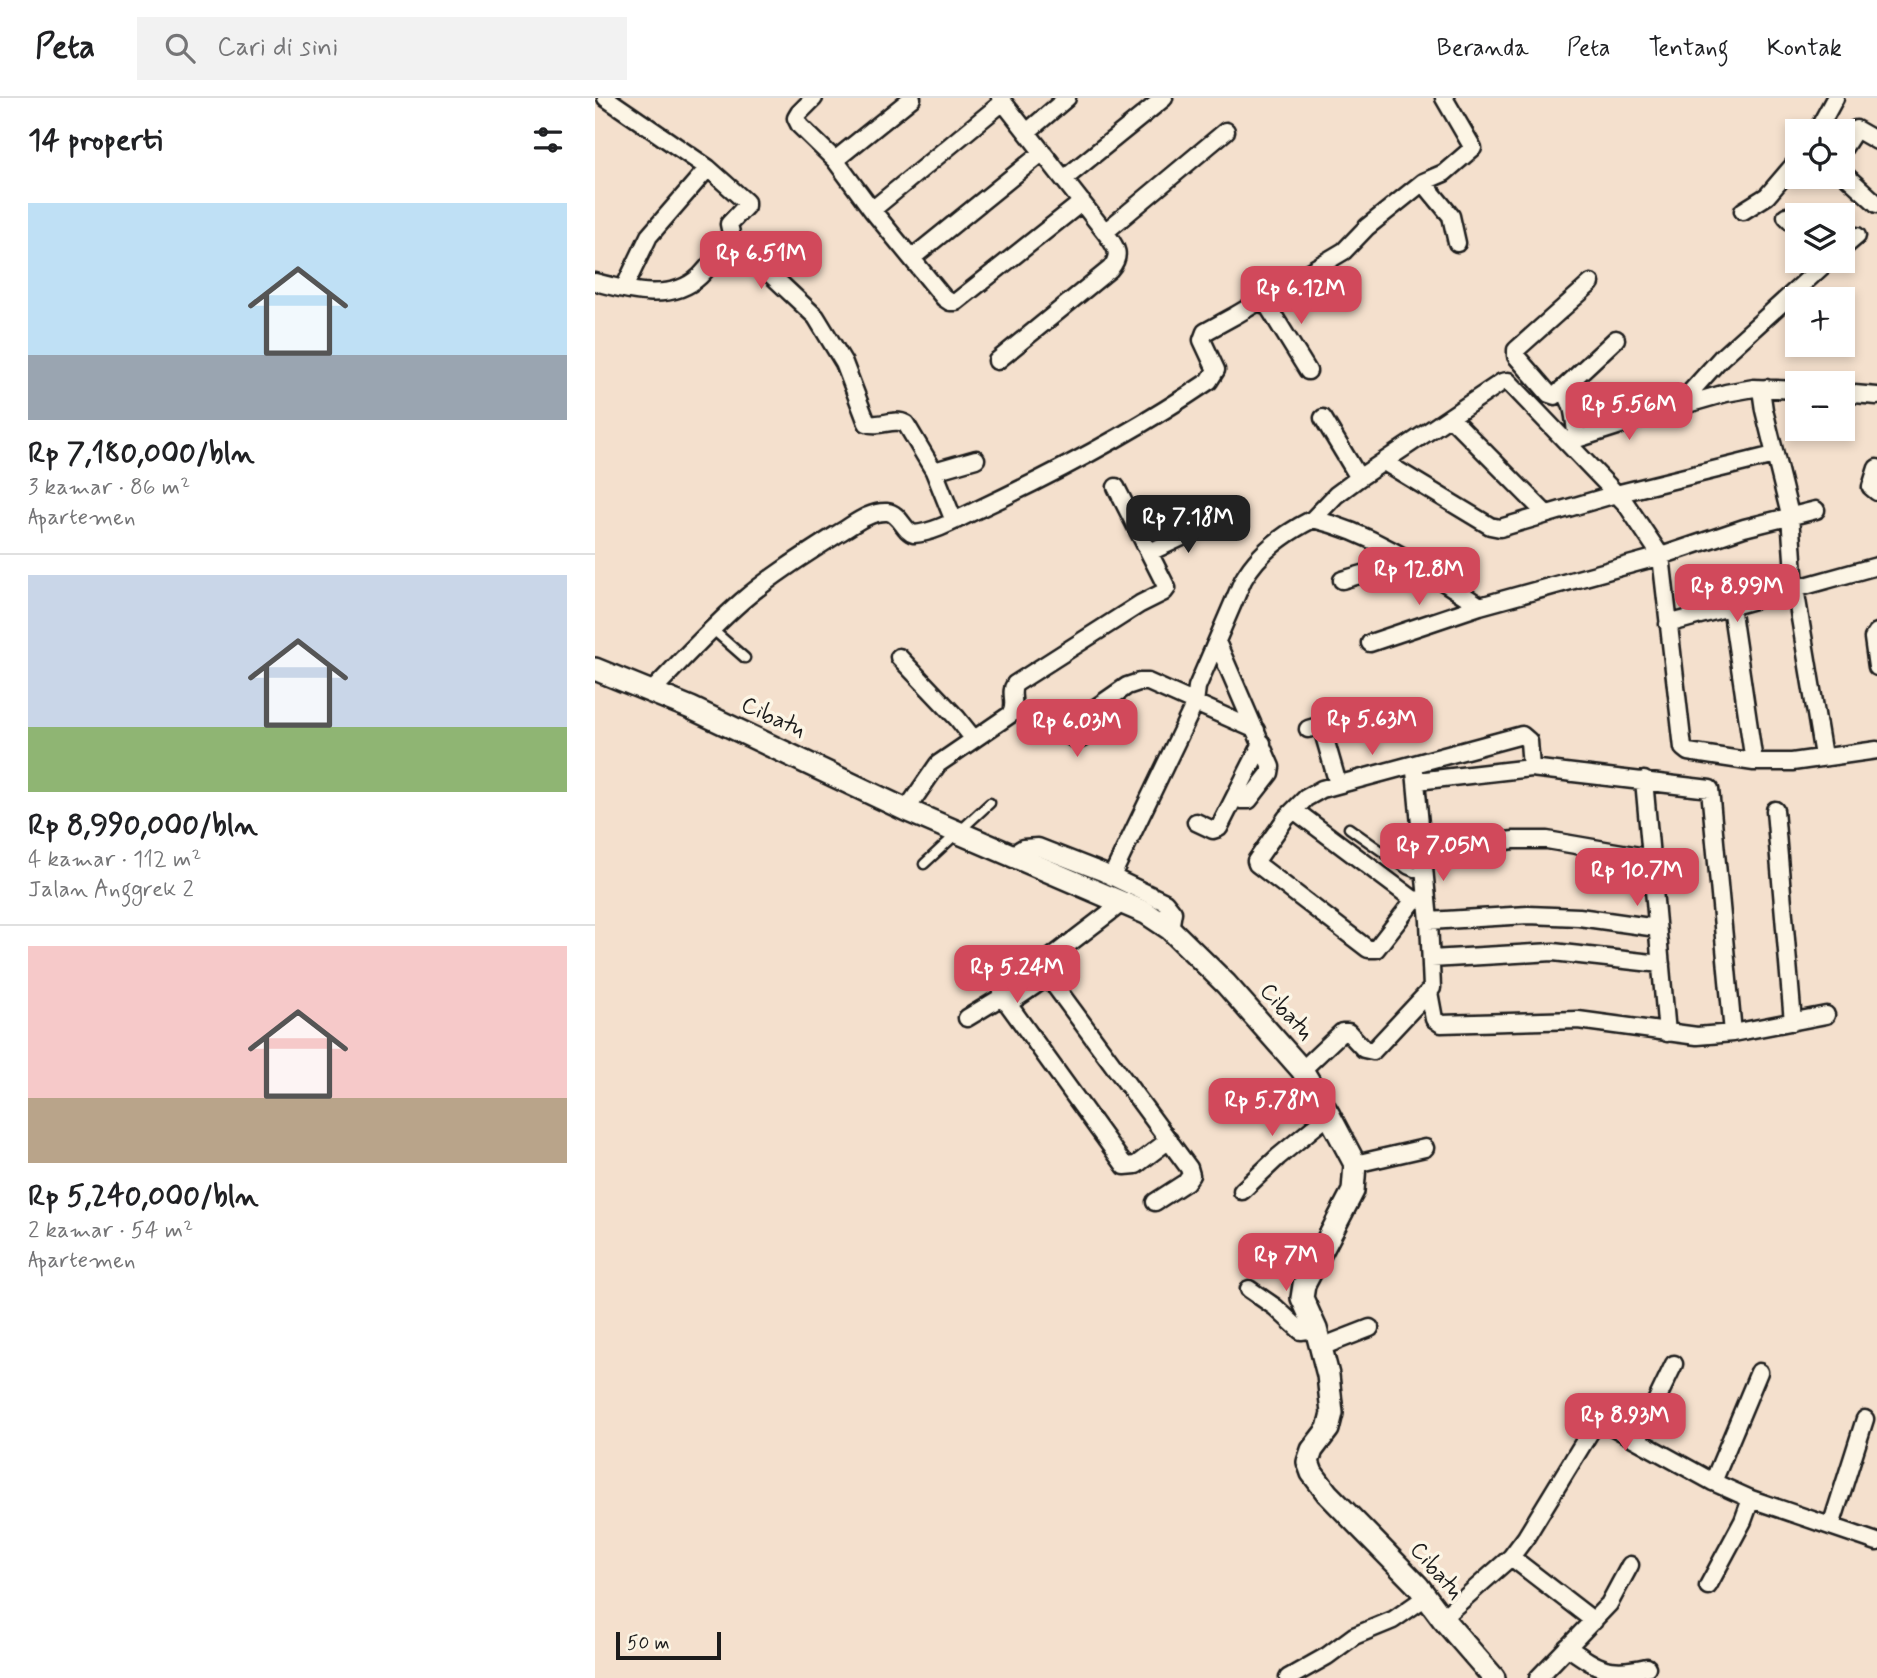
<!DOCTYPE html>
<html lang="id">
<head>
<meta charset="utf-8">
<style>
  :root { --surface:#fff; --page:#f2f2f2; --text:#202124; --muted:#757577; --line:#e0e0e0; --accent:#d1495b }
  body { margin:0; font-family:Mynerve,sans-serif; background:var(--page); color:var(--text); height:100vh; display:flex; flex-direction:column; font-size:26px; white-space:nowrap }
  * { box-sizing:border-box; margin:0 }
  p { font-size:23px; color:var(--muted) }
  .icon { flex:none; width:38px; height:38px; fill:none; stroke:currentColor; stroke-width:2; stroke-linecap:round; stroke-linejoin:round }
  .map { position:relative; flex:1; overflow:hidden }
  .drawer { display:flex; flex-direction:column; background:var(--surface); width:595px }
  .drawer>* { flex:none }
  .controls { position:absolute; left:1190px; top:21px; display:grid; gap:14px }
  .controls a { display:grid; place-items:center; width:70px; height:70px; border-radius:0px; background:var(--surface); box-shadow:0 4px 10px #0003; font-size:35px }
  .scale { position:absolute; left:21px; bottom:18px; width:105px; box-sizing:border-box; padding-left:7px; border:4px solid #1c1c1c; border-top:0; font-size:19px; line-height:24px; white-space:nowrap; color:#1c1c1c; -webkit-text-stroke:5px #fcf5e5; paint-order:stroke }
  .price { position:absolute; translate:-50% -60px; padding:0 16px; border-radius:14px; background:var(--accent); color:#fff; font-size:23px; line-height:46px; filter:drop-shadow(0 2px 4px #0008) }
  .price::after { content:''; position:absolute; left:50%; top:42px; width:21px; height:16px; margin-left:-10px; background:inherit; clip-path:polygon(0 0,100% 0,50% 100%) }
  .price.current { background:#222; color:#fff }
  ul { padding:0; list-style:none }
  li { display:grid; align-content:center; gap:14px; height:371px; padding:0 28px }
  li+li { border-top:2px solid var(--line) }
  li span { display:grid; place-items:center; height:217px; border-radius:0px; color:#555 }
  li>.icon { margin-inline-start:auto }
  span .icon { width:126px; height:126px; fill:#fffc; stroke-width:1 }
  li b { font-size:30px }
  h2 { display:flex; justify-content:space-between; align-items:center; height:84px; padding:0 28px; font-size:30px }
  header { display:flex; align-items:center; gap:42px; box-sizing:border-box; height:98px; padding:0 35px; background:var(--surface); border-bottom:2px solid var(--line) }
  header strong { font-size:33px }
  nav { display:flex; gap:38px; margin-inline-start:auto; font-size:24px }
  .search { width:490px; height:63px; background:var(--page); display:flex; align-items:center; gap:18px; box-sizing:border-box; padding:0 24px; border-radius:0px; color:var(--muted); font-size:26px }
  main { display:flex; flex:1; min-height:0 }
  .map>svg:first-child { display:block }
  .lines { fill:none; stroke-linecap:round; stroke-linejoin:round }
  .lane-casing { stroke:#1c1c1c; stroke-width:13 }
  .street-casing { stroke:#1c1c1c; stroke-width:21 }
  .secondary-casing { stroke:#1c1c1c; stroke-width:26 }
  .lane { stroke:#fcf5e5; stroke-width:8 }
  .street { stroke:#fcf5e5; stroke-width:16 }
  .secondary { stroke:#fcf5e5; stroke-width:21 }
  .labels { text-anchor:middle; dominant-baseline:central; stroke-width:7; stroke-linejoin:round; paint-order:stroke }
  .street-label { font-size:23px; fill:#1c1c1c; stroke:#fcf5e5 }
</style>
</head>
<body>
<header>
<strong>Peta</strong>
<div class="search"><svg class="icon" aria-label="search" viewBox="0 0 24 24"><circle cx="10" cy="10" r="6"/><path d="M15 15l6 6"/></svg>Cari di sini</div>
<nav><a>Beranda</a><a>Peta</a><a>Tentang</a><a>Kontak</a></nav>
</header>
<main>
<section class="drawer">
<h2>14 properti<svg class="icon" aria-label="filters" viewBox="0 0 24 24"><path d="M4 7h16M4 17h16"/><circle cx="9" cy="7" r="2"/><circle cx="15" cy="17" r="2"/></svg></h2>
<ul>
<li><span style="background:linear-gradient(#bfe0f5 70%,#9aa5b1 0)"><svg class="icon" aria-label="home" viewBox="0 0 24 24"><path d="M3 11l9-7 9 7M6 9v11h12V9"/></svg></span><div><b>Rp 7,180,000/bln</b><p>3 kamar · 86 m²</p><p>Apartemen</p></div></li>
<li><span style="background:linear-gradient(#c9d6e8 70%,#8fb573 0)"><svg class="icon" aria-label="home" viewBox="0 0 24 24"><path d="M3 11l9-7 9 7M6 9v11h12V9"/></svg></span><div><b>Rp 8,990,000/bln</b><p>4 kamar · 112 m²</p><p>Jalan Anggrek 2</p></div></li>
<li><span style="background:linear-gradient(#f6c9c9 70%,#b9a48a 0)"><svg class="icon" aria-label="home" viewBox="0 0 24 24"><path d="M3 11l9-7 9 7M6 9v11h12V9"/></svg></span><div><b>Rp 5,240,000/bln</b><p>2 kamar · 54 m²</p><p>Apartemen</p></div></li>
</ul>
</section>
<div class="map">
<svg width="1282" height="1580" viewBox="0 0 1282 1580">
  <rect width="100%" height="100%" fill="#f4e0cd"/>
  <filter id="ink" filterUnits="userSpaceOnUse"><feTurbulence type="fractalNoise" baseFrequency=".0143" numOctaves="2"/><feDisplacementMap in="SourceGraphic" scale="14" xChannelSelector="R" yChannelSelector="G"/><feConvolveMatrix kernelMatrix="1 2 1 2 8 2 1 2 1" color-interpolation-filters="sRGB"/></filter>
  <g filter="url(#ink)">
    <g class="lines">
      <defs>
        <path id="lane" d="M117,531L150,560
          M754,730L812,771L819,774H829
          M329,766L395,705"/>
        <path id="street" d="M219,0L204,15L201,20L205,28L240,62L277,112L349,200L355,204H361L487,104
          M1222,33L1240,0
          M432,34L472,0
          M1248,51L1261,31L1282,43
          M240,62L317,0
          M1248,75L1282,106
          M469,81L569,0
          M828,84L856,118L862,145
          M277,112L408,4
          M1148,113L1172,98L1202,63
          M1191,118L1202,129
          M510,134L631,33
          M137,140L221,219L249,265L272,325C285,330 299,319 311,326L339,373L359,423
          M1248,150L1262,138
          M317,160L448,54
          M0,184C34,193 77,205 105,178C116,167 126,152 137,140L134,126L151,108V104L113,70L11,0
          M996,185L921,252V258L954,296L960,298L1021,241
          M29,190L54,138L113,70
          M669,202L713,273
          M402,263L515,171C528,156 520,148 510,134L405,0
          M1171,290L1167,298L1169,312L1195,417L1200,490L1228,658
          M967,291C980,305 979,323 982,341
          M1248,295L1282,298
          M1082,309L1126,260L1233,163
          M855,319L951,416
          M728,320L764,380
          M973,344L1082,309L1131,295L1159,290L1202,292
          M789,364L895,428L905,430L1021,396L1179,357
          M1282,370L1276,389L1282,394
          M339,373L381,361
          M718,421L741,397L764,380L907,284L913,283L1031,406L1066,458L1088,650L1093,654L1159,664H1197L1282,652
          M555,454L615,426
          M747,482L816,462
          M1136,508L1159,664
          M1073,526L1282,468
          M1282,534L1278,540L1282,569
          M622,544L676,669L675,675L654,702H647L641,699
          M775,545L885,508L1066,458L1149,430L1221,412
          M304,559L362,620L378,640
          M56,594C86,563 115,531 147,503C176,478 211,456 244,435C258,427 274,413 292,414C305,415 308,433 319,436C342,434 364,420 384,411C463,374 542,332 614,283L621,272L607,242L610,234L641,217L749,153L772,129L828,84L849,75L878,50L849,0
          M495,614L496,621L488,640L483,642L478,640L476,635L483,622L532,588L544,584H553L661,632
          M726,627L743,686
          M713,631L750,620
          M1049,682L1072,935
          M822,683L936,670L1115,691L1138,935
          M311,712L343,666L416,616C422,605 414,595 420,586L545,506L569,494L572,490L521,389
          M699,712L819,802
          M1180,712L1198,924
          M601,724L618,732L624,730L667,645
          M828,753L919,742H952L1056,760
          M415,758L428,750L443,749L507,774L570,804L578,814L575,831
          M517,778L600,605L602,589L648,482C663,455 690,435 718,421C781,436 832,473 885,508
          M831,800L819,802L781,851H773L662,766L661,763L691,720L711,700L727,691L927,637L934,643L936,670
          M834,823L933,817L984,819L1062,830
          M454,861V878L460,888L594,1070L596,1077L591,1084L560,1104
          M836,861L958,854L1066,866
          M834,894L839,921L846,926L983,922L1102,938L1138,935L1231,917
          M405,900L413,906L530,1068L541,1067L574,1042
          M413,906L454,878
          M372,920L405,900L407,891L454,861L527,805
          M707,972L747,934H753L769,951L778,953L837,890L834,823L820,673
          M760,1066L830,1050
          M647,1093L683,1059L734,1017
          M654,1191L680,1209L706,1233L721,1231
          M726,1249L775,1230
          M1043,1341L1079,1266
          M1118,1384L1164,1274
          M1236,1428L1270,1321
          M916,1459L999,1523
          M1113,1488L1148,1423L1156,1401
          M847,1520L916,1459L931,1439L1000,1326L1009,1324L1118,1384L1156,1401L1282,1444
          M972,1549C1004,1571 1013,1578 1052,1569
          M693,1580L732,1558L759,1538L798,1522L831,1499
          M943,1580L1014,1506L1035,1467"/>
        <path id="secondary" d="M0,571L96,610L311,712L551,815L575,831L631,886L707,972L734,1017L760,1066L758,1093L709,1187L707,1200L721,1231L733,1277L737,1315L733,1331L717,1352L713,1364L717,1375L732,1395L823,1488L847,1520L899,1580"/>
      </defs>
      <!-- lane casing -->
      <use href="#lane" class="lane-casing"/>
      <!-- street casing -->
      <use href="#street" class="street-casing"/>
      <!-- secondary casing -->
      <use href="#secondary" class="secondary-casing"/>
      <!-- lane -->
      <use href="#lane" class="lane"/>
      <!-- street -->
      <use href="#street" class="street"/>
      <!-- secondary -->
      <use href="#secondary" class="secondary"/>
    </g>
  </g>
  <g class="labels">
    <!-- street labels -->
    <g class="street-label">
      <text transform="translate(178 620) rotate(25)">Cibatu</text>
      <text transform="translate(691 914) rotate(48)">Cibatu</text>
      <text transform="translate(841 1473) rotate(49)">Cibatu</text>
    </g>
  </g>
</svg>
<div class="controls">
<a><svg class="icon" aria-label="locate" viewBox="0 0 24 24"><circle cx="12" cy="12" r="6"/><path d="M12 2v4M12 18v4M2 12h4M18 12h4"/></svg></a>
<a><svg class="icon" aria-label="layers" viewBox="0 0 24 24"><path d="M12 4l9 5-9 5-9-5zM3 14l9 5 9-5"/></svg></a>
<a>+</a>
<a>−</a>
</div>
<div class="scale">50 m</div>
<b class="price" style="left:166px;top:193px">Rp 6.51M</b>
<b class="price" style="left:706px;top:228px">Rp 6.12M</b>
<b class="price" style="left:1034px;top:344px">Rp 5.56M</b>
<b class="price current" style="left:593px;top:457px">Rp 7.18M</b>
<b class="price" style="left:824px;top:509px">Rp 12.8M</b>
<b class="price" style="left:1142px;top:526px">Rp 8.99M</b>
<b class="price" style="left:777px;top:659px">Rp 5.63M</b>
<b class="price" style="left:482px;top:661px">Rp 6.03M</b>
<b class="price" style="left:848px;top:785px">Rp 7.05M</b>
<b class="price" style="left:1042px;top:810px">Rp 10.7M</b>
<b class="price" style="left:422px;top:907px">Rp 5.24M</b>
<b class="price" style="left:677px;top:1040px">Rp 5.78M</b>
<b class="price" style="left:691px;top:1195px">Rp 7M</b>
<b class="price" style="left:1030px;top:1355px">Rp 8.93M</b>
</div>
</main>
</body>
</html>
